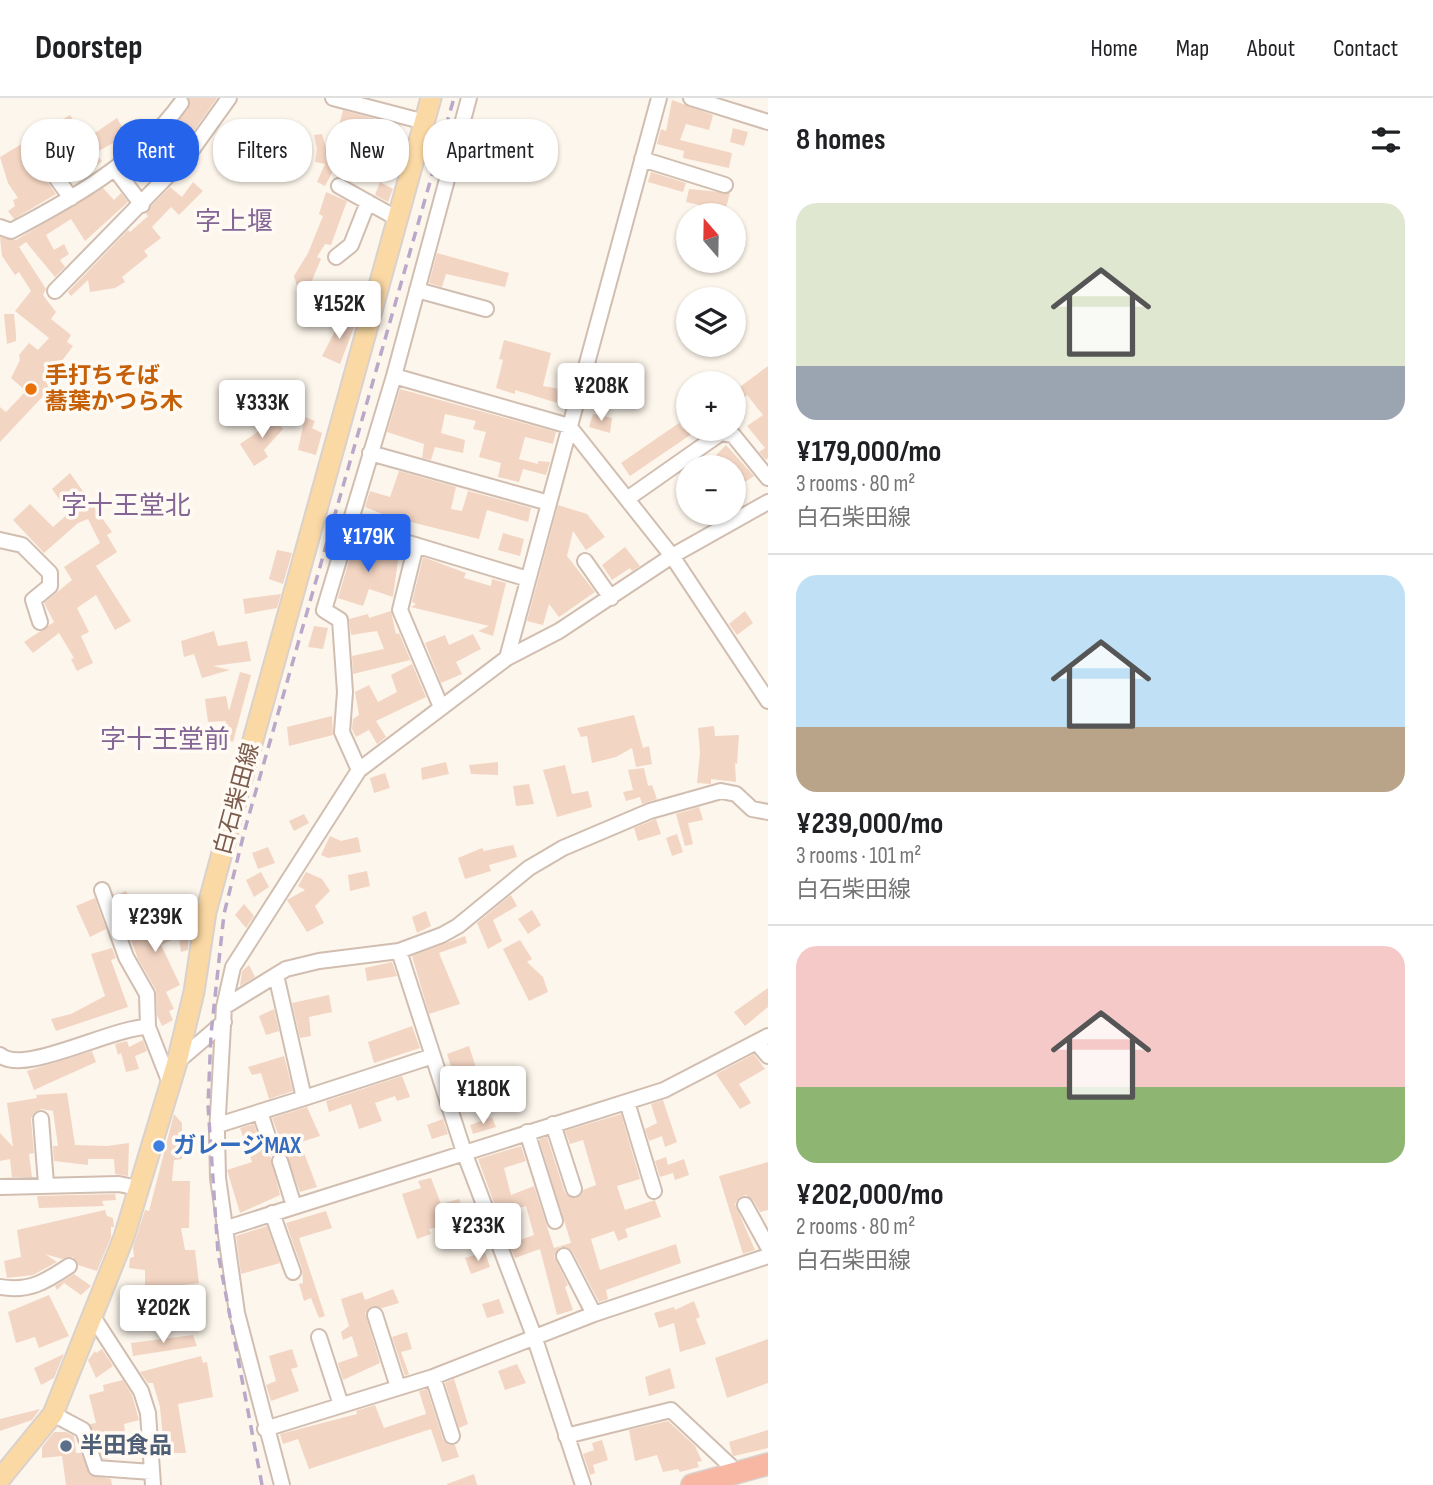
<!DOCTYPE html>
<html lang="en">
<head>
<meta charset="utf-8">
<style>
  :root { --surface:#fff; --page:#f2f2f2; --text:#202124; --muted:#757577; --line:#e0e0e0; --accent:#2563eb }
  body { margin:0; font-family:"Sofia Sans Condensed","Noto Sans JP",sans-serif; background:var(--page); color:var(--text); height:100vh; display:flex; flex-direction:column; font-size:26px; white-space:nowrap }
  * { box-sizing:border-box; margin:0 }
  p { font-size:23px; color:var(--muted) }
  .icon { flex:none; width:38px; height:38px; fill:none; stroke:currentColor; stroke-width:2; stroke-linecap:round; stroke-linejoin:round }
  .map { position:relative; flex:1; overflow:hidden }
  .details { display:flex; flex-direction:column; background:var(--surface); width:665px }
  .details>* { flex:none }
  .banner { position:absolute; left:21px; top:21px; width:640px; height:63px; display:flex; gap:14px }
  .needle { width:46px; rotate:340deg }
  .buttons { position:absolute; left:676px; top:105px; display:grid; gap:14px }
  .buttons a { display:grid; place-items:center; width:70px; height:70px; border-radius:50%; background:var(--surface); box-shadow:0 2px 5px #0004; font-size:35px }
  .price { position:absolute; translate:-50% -60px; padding:0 16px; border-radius:7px; background:#fff; color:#222; font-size:23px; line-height:46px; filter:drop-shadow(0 2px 4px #0008) }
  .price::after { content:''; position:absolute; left:50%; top:42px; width:21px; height:16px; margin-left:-10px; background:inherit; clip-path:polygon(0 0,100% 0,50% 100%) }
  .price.current { background:var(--accent); color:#fff }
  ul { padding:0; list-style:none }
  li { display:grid; align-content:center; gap:14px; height:371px; padding:0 28px }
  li+li { border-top:2px solid var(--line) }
  li span { display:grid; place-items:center; height:217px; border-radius:21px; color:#555 }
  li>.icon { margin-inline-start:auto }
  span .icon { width:126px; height:126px; fill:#fffc; stroke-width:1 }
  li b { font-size:30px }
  h2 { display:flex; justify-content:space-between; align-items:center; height:84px; padding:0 28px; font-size:30px }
  .tag { padding:0 24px; border-radius:28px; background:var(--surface); box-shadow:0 2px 5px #0004; font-size:24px; line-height:63px }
  .tag.current { background:var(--accent); color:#fff }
  header { display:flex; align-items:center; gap:42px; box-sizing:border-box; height:98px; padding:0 35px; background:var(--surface); border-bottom:2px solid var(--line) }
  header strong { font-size:33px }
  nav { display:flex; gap:38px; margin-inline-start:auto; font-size:24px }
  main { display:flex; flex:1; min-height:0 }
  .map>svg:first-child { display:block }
  .building { fill:#f3d5c3 }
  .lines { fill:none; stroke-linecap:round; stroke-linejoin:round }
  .minor-casing { stroke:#d1beb0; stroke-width:18 }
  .major-casing { stroke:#dad1cd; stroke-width:23 }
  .highway-casing { stroke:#dad1cd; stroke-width:24 }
  .minor { stroke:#fff; stroke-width:14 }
  .major { stroke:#fbd9a5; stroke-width:19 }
  .highway { stroke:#f7b7a3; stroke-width:21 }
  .rail { stroke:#b9a8c9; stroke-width:3.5; stroke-dasharray:10 7; stroke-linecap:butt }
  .food-dot { fill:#e8710a; stroke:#fffaf3; stroke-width:2.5 }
  .shop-dot { fill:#3f7fe0; stroke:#fffaf3; stroke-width:2.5 }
  .service-dot { fill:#5c6f8a; stroke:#fffaf3; stroke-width:2.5 }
  .labels { text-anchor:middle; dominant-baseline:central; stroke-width:7; stroke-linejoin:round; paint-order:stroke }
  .food-label { font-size:23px; font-weight:bold; fill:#c56008; stroke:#fffaf3; text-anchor:start }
  .street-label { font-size:23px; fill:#7a5c4d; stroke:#fffaf3 }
  .shop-label { font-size:23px; font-weight:bold; fill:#366cbe; stroke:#fffaf3; text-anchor:start }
  .service-label { font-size:23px; font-weight:bold; fill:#4e5e75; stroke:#fffaf3; text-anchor:start }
  .quarter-label { font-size:26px; fill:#846695; stroke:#fffaf3 }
</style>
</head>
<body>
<header>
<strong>Doorstep</strong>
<nav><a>Home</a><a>Map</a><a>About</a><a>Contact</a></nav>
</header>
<main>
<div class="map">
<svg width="768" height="1387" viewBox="0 0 768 1387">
  <rect width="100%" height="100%" fill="#fdf6ec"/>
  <!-- building -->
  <path class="building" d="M189,0H217L182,50L174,57L168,51L152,68L144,59L188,11Z
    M672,2L713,17L709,32L686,26L680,42L732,55L729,70L683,60L684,53L657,46L661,31L666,33Z
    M343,12L401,28L398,43L403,44L401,60L386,56L378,82L358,77L359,72L331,67L332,75L325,88L317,84L325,66L315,64L317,51L314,37L322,36L330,64Z
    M70,17L86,41L117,20L128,40L120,47L117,43L95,55L102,63L93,71L88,64L67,78L51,57L39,55L35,60L36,68L56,96L14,121L8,113L15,108L13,102L18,100L8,85L0,59Z
    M733,30L748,34L744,48L730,44Z
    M651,74L686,85L683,94L648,84Z
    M193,84L203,93L179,117L171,109L152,129L161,140L144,153L148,158L122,179L125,184L115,190L90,194L88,182L71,198L68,194L128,132L130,134L148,118L146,116L151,108L170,89L182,99Z
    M380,84L393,91L388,104L375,97Z
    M103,90L114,102L121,95L128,104L85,143L71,121L46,137L54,152L64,146L69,156L60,162L65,169L55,179L26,144L19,149L46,191L43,197L56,214L51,221L71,237L67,244L73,248L56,271L62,278L0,344V309L6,314L26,293L11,280L20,262L19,257L29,245L38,252L49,240L15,213L31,193L19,174L15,177L2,158L0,139L16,142Z
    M689,91L730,95L725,113L686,104Z
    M326,94L347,103L331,147L325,146L317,159L321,161L308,192L299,195L294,178L308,155L323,118L319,116Z
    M437,155L509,175L505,189L446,176L442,189L429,185Z
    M4,216H14L16,236V243L7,246Z
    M343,218L355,227L340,266L322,258Z
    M504,242L551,255L543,288L565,292L561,306L515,292V296L496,290L503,262L499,261Z
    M768,268V360L766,362L759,354L765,350L747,328L763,317L747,297L733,308V294Z
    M400,291L556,334L553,346L525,339L519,361L538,366V363L550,364L546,377L523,371L519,384L498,379L501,365L479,359L486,334L473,331L476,323L445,316L441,335L465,342L463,355L435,349L431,362L422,360L424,346L387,334Z
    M287,295L298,308L291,319L270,309Z
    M272,315L283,331L264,352L268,359L254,368L240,346L256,335Z
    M593,316L612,320L610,335L589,329Z
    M305,319L315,323L312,330L322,335L316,357L298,352Z
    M679,325L683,331H699L630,378L621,365Z
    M726,347L754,378L742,386L740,383L733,387V369H728L716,357Z
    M399,373L456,389L451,411L462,413L468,393L531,410L528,424L487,412L479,441L387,418L365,409L370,393L390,399Z
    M70,375L112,434L107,437L117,454L96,468L131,523L115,532L96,497L77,510L89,534L81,538L93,565L77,573L71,561L74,560L59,535L33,555L24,544L54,524L44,505L72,482L64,469L100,445L88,421L78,425L44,455L13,422L30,406L53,429L69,415L52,391Z
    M558,407L587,416L605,439L586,452L573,433L567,458L595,494L559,519L549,506L543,527L527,523Z
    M503,435L524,441L520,458L498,452Z
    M356,439L376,445L374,457L398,462L393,499L369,491L363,508L338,500Z
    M625,449L640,468L632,473L630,470L612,482L602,467Z
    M277,452L292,455L283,486L269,481Z
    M423,459L466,475L464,480L491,488L492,481L506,485L493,538L478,533L489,528L411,509L416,506L412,504Z
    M281,496L277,510L245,516L243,501Z
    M391,513L396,536L399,535L426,599L376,623L386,639L377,646L369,632L356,639L352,631L353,621L359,617L355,594L369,587L378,604L397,594L391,577L412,566L410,562L353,576L352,558L384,551L377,533L351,537L349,521L368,516L369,520Z
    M745,513L753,525L737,537L729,526Z
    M314,528L328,530L323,551L308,549Z
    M214,533L218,548L247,543L251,563L213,568L230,572L202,580L194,556L184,559L181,543Z
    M473,536L481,551L456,564L462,576L441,585L425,545L445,537L449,547Z
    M240,574L251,577L233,644L221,640L226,623L208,624L205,601L226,598L229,613Z
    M634,617L643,650L649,648L652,666L636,669L632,650L616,659L592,665L587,638L581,639L577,630Z
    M332,618L333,637L289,648L287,629Z
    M714,628L715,638L739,637L737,666L735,665L736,684L711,681V686L697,685L700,655L698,630Z
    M446,664L449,676L422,682L421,670Z
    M498,664V677L471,676L469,667Z
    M565,667L572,696L588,693L592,709L557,719L543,672Z
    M644,670L648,688L652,687L657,701L642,706L640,699L626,703L623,694L633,692L628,672Z
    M385,675L390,690L374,695L370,680Z
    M529,686L534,706L516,708L513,688Z
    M699,709L703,722L688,725L693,746L685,748L676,716Z
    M304,716L309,725L294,733L289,723Z
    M656,721L661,736L638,743L634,730Z
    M677,736L683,754L672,758L666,740Z
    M330,738L341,743L358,739L361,754L328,760L321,757Z
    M513,747L517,759L489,767L491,773L465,781L458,760L482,750L484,753Z
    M268,749L275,765L258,771L252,755Z
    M367,773L370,788L350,793L348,777Z
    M261,774L269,789L254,799L246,782Z
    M306,774L322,781L330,793L315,808L324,825L307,834L287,802L305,792L298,788Z
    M126,793L140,828L147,825L151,835L177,824L175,813L189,836L188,852L181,854L179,839L161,847L180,887L166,894L174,911L169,913L173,922L162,928L157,917L156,892L138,861L115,798Z
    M511,797L517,808L493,822L502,843L488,851L477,825Z
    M95,800L106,831L90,839L76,808Z
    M244,806L254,818L246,830L235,817Z
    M532,812L541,827L528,836L518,821Z
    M426,813L431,828L417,835L412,819Z
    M465,838L467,845L439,855L460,906L429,916L412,858Z
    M520,842L532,861L527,864L543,879L548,894L529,903L503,851Z
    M112,850L116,860L111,862L128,909L56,933L51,921L71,916L105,898L91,856Z
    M392,864L397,878L367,883L365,870Z
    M249,867L255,879L240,888L242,873Z
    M768,890V909L745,928L734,914Z
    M329,897L332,914L309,919L311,938L300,940L292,905Z
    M274,911L279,933L266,937L259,918Z
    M412,928L420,950L374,965L368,944Z
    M143,942L147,953L135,958L139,971L126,974L121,955L118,957L115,946L127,943L129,949Z
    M469,948L487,1004L465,1013L447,956Z
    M92,953L96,964L34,992L27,973Z
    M754,956L765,971L739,986L751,1005L740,1011L716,976Z
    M284,958L293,993L269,1001L261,975L252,977L248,969Z
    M402,978L410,999L397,1003L395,998L375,1005L382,1023L359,1031L351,1006L329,1014L326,1003Z
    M508,978L516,993L502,999L494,982Z
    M67,995L75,1047L107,1048L129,1045L128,1078L115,1076L114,1061H88V1067L54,1063L53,1048H58L53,1013L41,1011L35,1014L31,1021L34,1055L29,1056L32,1079H12L10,1061L0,1063V1035L13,1049L7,1005L37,1000L36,997Z
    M663,1002L677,1044L665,1049L662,1038L649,1043L645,1031L657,1025L651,1006Z
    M307,1009L320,1038L301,1044V1047L317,1089L300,1094L272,1020Z
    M174,1016L182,1025V1061L174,1062L172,1083H190L189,1130H181L185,1152H195L199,1185L183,1187L186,1211L133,1215L121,1210V1194H145V1172L129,1170L130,1160L134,1159L133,1149L145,1112L149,1113Z
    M621,1016L640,1081L617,1088L625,1112L655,1102L661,1119L625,1131L628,1139L618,1143L614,1133L591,1141L600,1172L676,1146L681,1165L606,1192L608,1201L599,1204L572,1153L560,1149L554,1158L568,1187L565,1189L573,1212L557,1217L540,1151L515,1160L509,1146L534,1137L526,1108L498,1116L478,1061L521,1048L526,1063L504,1070L511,1097L534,1088L554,1150L571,1145L539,1041L547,1039L565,1095L576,1100L583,1092L596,1087L583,1042L570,1046L565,1033Z
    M492,1019L496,1029L473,1036L470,1027Z
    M443,1021L448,1036L432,1041L427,1027Z
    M254,1026L262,1052L270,1057L280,1097L240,1115L227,1072L252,1064L240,1030Z
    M666,1059L668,1067L684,1061L689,1077L675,1082L673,1075L660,1079L655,1063Z
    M768,1064V1112L760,1114L753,1102L746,1097L740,1099L735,1106L755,1152L743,1156L719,1078Z
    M431,1080L441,1106L459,1101L469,1127L459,1130L458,1125L429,1131L431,1136L417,1141L402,1096L421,1090L418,1083Z
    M115,1096L116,1102L102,1103L104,1108L39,1110L37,1098Z
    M105,1112L107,1118L113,1120L114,1129H111V1139L97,1173L78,1167L73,1159L62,1161L45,1156L57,1164L33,1177L7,1180L4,1163L21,1159L17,1132Z
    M326,1113L332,1130L299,1140L325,1218L319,1220L311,1200L304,1203L299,1186L303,1185L302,1171L286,1125Z
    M267,1128L280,1165L241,1176L236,1138Z
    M485,1154L490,1169L471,1176L465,1160Z
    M74,1176L91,1188L81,1197L64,1185L57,1192L55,1188Z
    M393,1191L399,1205L382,1210L373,1208L365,1215L380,1265L343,1282L338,1265L358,1258L352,1238L343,1242L341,1234L349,1228L341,1201L362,1194L365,1202Z
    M49,1197L69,1238L39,1250L35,1239L16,1245L8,1214Z
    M499,1201L504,1215L487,1220L482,1206Z
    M694,1203L700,1219L696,1221L706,1246L680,1254L674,1225L659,1230L654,1215L674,1209L675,1212Z
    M407,1234L412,1251L401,1254L409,1276L405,1278L392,1239Z
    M193,1237L197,1248L133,1258L131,1245Z
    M768,1241V1285L727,1300L715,1260Z
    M102,1251L113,1268L96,1280L88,1262L95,1253L96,1255Z
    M292,1251L298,1269L291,1271L299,1293L271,1303L266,1287L276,1283L269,1258Z
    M64,1256L54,1280L41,1287L34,1270Z
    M201,1258L203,1265L207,1264L213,1299L178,1306L186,1355H160L159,1341H163L160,1309L153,1285H148L140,1274Z
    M517,1266L526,1285L505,1292L498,1273Z
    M670,1270L675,1290L649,1298L645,1279Z
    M454,1281L468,1326L459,1330L445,1285Z
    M123,1282L132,1297L139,1322L124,1326L128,1355L109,1357V1361H103L90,1326L96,1325L89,1297L104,1293L103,1287Z
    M427,1291L443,1341L449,1347H455L459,1359L442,1364L431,1331L309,1371L298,1341L283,1346L280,1336L357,1316L356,1313L375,1307L384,1330L426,1316L419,1293Z
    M40,1311L32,1322L0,1333V1321Z
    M668,1323L695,1348L702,1363L697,1364L699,1369L680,1374L678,1371L663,1374L657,1357L635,1363L629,1332Z
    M768,1332V1350L734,1358L732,1356L729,1344Z
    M54,1334H66L74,1338L76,1355H81L90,1377L111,1381L112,1387H66L62,1358L42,1360V1349Z
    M602,1342L608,1362L593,1367L595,1375L590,1377L583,1356L594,1352L592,1345Z
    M474,1376L477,1387H447V1386Z"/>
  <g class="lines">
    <defs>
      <path id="minor" d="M333,0L425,24
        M691,0L768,24
        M642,61L725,87
        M44,63L71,100
        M115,71L142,107
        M339,88L398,121
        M0,129L11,133C74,100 139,63 181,5
        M336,159L351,147L368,104
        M417,192L486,211
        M55,193L189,56L229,0
        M394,278L569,328L672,458L768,603
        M370,355L549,405
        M627,401L721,335L733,337L768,380
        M349,427L528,481
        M0,442L22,447L50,475V488L33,502L40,524
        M416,447L400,512L441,609
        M585,463L611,500
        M507,560L659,0
        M359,672L342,634L345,594L340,522L324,512L394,278L469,0
        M102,792L126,859L147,896L148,929L170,985
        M399,853L464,1054L534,1238L583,1387
        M276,877L304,1000L433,958
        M224,909L286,871L319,863L399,853L442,837L458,828L529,770L563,750L650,713L721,693L736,696L752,711L768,714
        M757,945L768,958
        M0,957C23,978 112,929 148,929
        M177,964L224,924
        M627,1004L654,1093
        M260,1014L271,1048
        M41,1021L46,1086
        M553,1026L574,1091
        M218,1027L304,1000
        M527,1034L555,1123
        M280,1063L294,1108
        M0,1089L119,1086L138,1090
        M745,1107L768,1149
        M272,1115L293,1174
        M227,1130L664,992L768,938
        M564,1158L594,1216
        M0,1189C29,1194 45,1184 69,1168
        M375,1217L398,1289
        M93,1219L141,1293L148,1315L153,1387
        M319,1239L341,1307
        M433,1279L452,1338
        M53,1316L83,1332L96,1370L152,1374
        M265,1331L433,1279L594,1216L768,1158
        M566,1338L671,1312L737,1374
        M282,1387L237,1215L218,1080L217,1035L224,909L233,869L359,672L507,560L559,533L672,458L768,404"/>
      <path id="major" d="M0,1381L53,1316L124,1139L177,964L194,894L206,814L238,696L431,0"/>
      <path id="highway" d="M692,1387L768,1366"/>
    </defs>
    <!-- minor casing -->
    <use href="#minor" class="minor-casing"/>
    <!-- major casing -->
    <use href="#major" class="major-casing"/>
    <!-- highway casing -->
    <use href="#highway" class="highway-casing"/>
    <!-- minor -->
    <use href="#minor" class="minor"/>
    <!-- major -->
    <use href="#major" class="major"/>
    <!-- highway -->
    <use href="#highway" class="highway"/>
    <!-- rail -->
    <path class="rail" d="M262,1387L218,1155L208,1007L211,936L224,816L245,731L454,0"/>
  </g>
  <!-- markers -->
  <circle class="food-dot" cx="31" cy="291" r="7"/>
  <circle class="shop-dot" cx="159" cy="1048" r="7"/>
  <circle class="service-dot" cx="66" cy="1348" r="7"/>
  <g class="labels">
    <!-- food labels -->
    <g class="food-label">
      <text x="45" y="278">手打ちそば<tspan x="45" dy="26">蕎葉かつら木</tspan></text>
    </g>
    <!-- street labels -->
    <g class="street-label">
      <text transform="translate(237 701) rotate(-75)">白石柴田線</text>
    </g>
    <!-- shop labels -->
    <g class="shop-label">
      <text x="173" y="1048">ガレージMAX</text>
    </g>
    <!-- service labels -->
    <g class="service-label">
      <text x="80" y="1348">半田食品</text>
    </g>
    <!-- quarter labels -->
    <g class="quarter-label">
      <text x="234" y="124">字上堰</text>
      <text x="126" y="408">字十王堂北</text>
      <text x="165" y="642">字十王堂前</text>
    </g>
  </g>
</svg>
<div class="buttons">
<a><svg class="needle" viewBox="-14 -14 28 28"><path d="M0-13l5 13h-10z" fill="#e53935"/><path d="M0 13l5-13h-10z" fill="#757577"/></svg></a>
<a><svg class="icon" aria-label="layers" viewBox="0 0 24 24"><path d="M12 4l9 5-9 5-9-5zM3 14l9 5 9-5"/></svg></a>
<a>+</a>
<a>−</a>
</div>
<b class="price" style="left:339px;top:243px">¥152K</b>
<b class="price" style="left:601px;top:325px">¥208K</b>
<b class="price" style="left:262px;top:342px">¥333K</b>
<b class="price current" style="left:368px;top:476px">¥179K</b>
<b class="price" style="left:155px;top:856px">¥239K</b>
<b class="price" style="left:483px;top:1028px">¥180K</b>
<b class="price" style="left:478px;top:1165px">¥233K</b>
<b class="price" style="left:163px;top:1247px">¥202K</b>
<div class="banner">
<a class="tag">Buy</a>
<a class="tag current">Rent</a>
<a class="tag">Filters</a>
<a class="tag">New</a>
<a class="tag">Apartment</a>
</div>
</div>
<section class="details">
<h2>8 homes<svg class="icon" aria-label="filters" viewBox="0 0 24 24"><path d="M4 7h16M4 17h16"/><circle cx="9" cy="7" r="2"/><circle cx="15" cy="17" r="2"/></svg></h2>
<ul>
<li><span style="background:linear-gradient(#dfe7d0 75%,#9aa5b1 0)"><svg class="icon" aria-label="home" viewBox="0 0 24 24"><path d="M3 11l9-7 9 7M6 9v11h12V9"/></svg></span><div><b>¥179,000/mo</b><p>3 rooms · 80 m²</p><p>白石柴田線</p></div></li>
<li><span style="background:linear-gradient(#bfe0f5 70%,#b9a48a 0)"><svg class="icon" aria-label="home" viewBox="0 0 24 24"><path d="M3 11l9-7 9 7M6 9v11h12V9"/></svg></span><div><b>¥239,000/mo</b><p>3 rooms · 101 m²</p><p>白石柴田線</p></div></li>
<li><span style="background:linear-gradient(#f6c9c9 65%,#8fb573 0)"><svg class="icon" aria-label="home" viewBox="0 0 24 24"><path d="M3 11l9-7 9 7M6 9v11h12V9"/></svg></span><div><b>¥202,000/mo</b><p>2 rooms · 80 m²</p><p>白石柴田線</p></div></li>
</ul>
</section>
</main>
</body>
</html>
